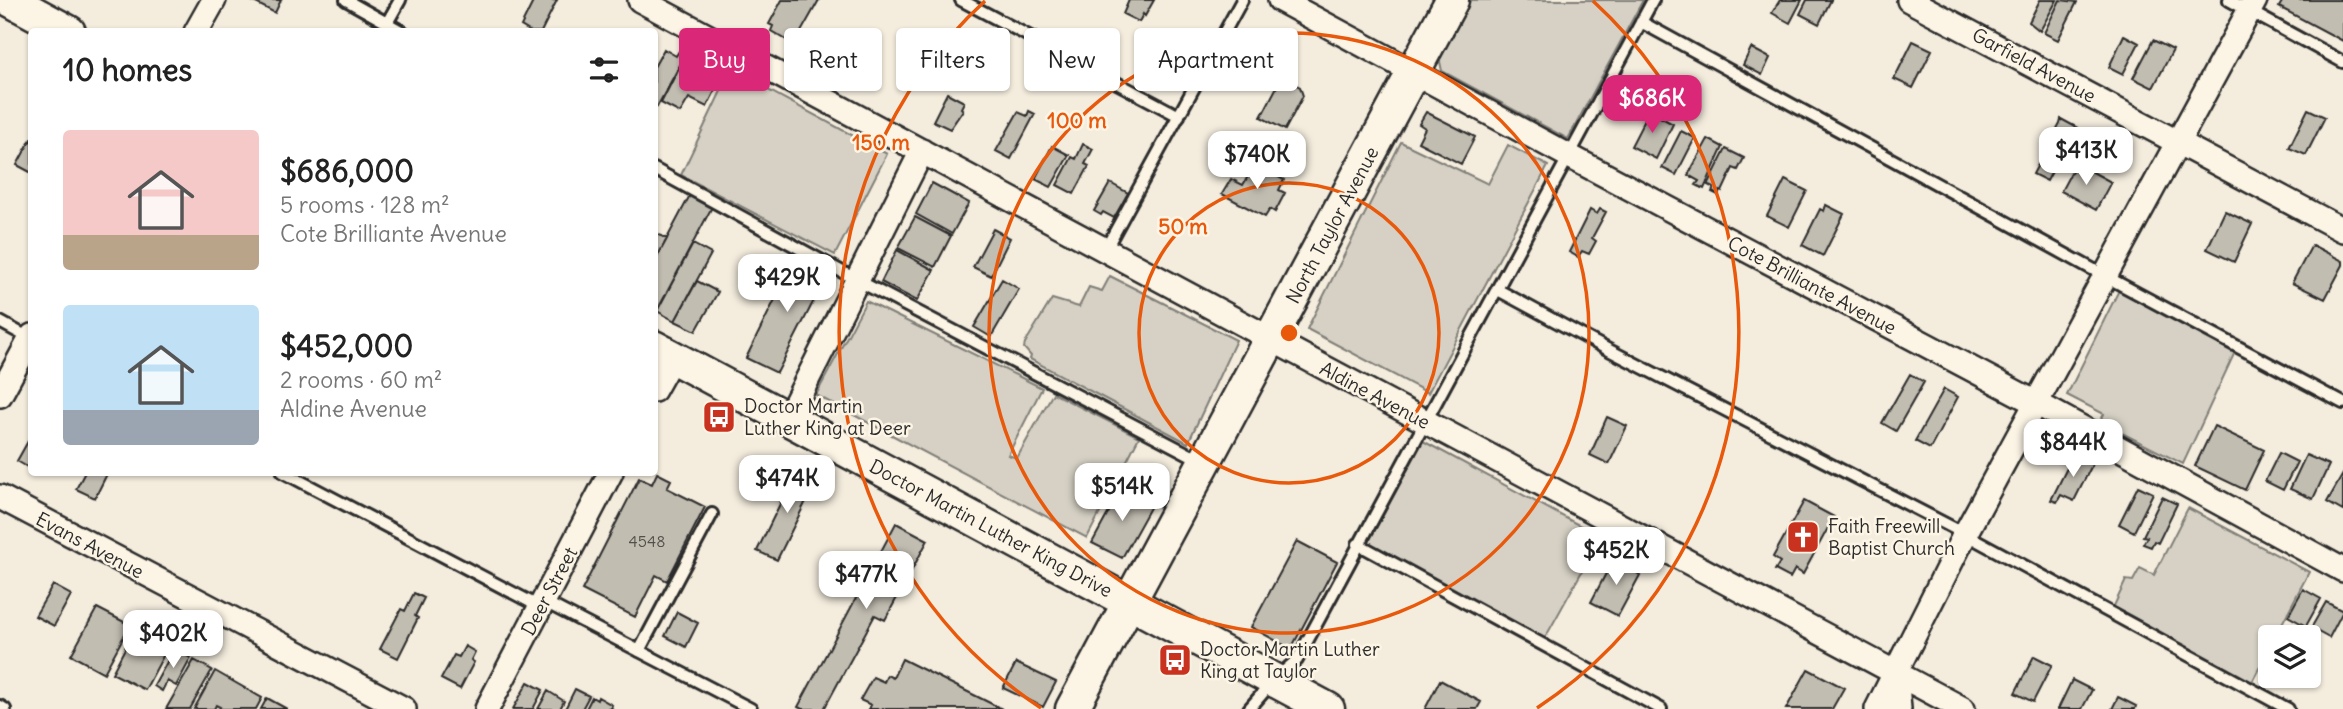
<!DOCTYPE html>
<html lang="en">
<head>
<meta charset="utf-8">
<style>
  :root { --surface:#fff; --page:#f2f2f2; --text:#222; --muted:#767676; --accent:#db2777 }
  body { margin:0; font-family:Delius,sans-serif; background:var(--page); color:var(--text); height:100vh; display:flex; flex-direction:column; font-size:26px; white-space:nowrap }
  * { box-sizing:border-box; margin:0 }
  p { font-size:23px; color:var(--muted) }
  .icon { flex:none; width:38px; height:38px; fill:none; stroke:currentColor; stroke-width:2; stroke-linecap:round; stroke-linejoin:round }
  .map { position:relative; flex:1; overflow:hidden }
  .sheet { position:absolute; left:28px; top:28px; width:630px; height:448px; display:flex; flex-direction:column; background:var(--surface); border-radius:7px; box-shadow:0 2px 5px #0004 }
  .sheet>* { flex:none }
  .top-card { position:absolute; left:679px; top:28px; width:665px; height:63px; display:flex; gap:14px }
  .buttons { position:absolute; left:2258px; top:625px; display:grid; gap:14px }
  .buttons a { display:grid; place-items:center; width:63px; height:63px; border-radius:7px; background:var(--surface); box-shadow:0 2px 5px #0004; font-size:35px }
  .price { position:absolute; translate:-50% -60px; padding:0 16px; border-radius:14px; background:#fff; color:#222; font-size:23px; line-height:46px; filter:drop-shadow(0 2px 4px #0008) }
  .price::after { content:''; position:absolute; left:50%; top:42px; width:21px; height:16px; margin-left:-10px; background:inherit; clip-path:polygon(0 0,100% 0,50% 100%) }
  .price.on { background:var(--accent); color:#fff }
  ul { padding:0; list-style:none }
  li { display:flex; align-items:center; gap:21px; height:175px; padding:0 35px }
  li span { display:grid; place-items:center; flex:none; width:196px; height:140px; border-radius:7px; color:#555 }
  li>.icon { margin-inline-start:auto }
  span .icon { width:84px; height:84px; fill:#fffc; stroke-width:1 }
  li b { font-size:30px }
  h2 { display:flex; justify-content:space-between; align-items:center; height:84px; padding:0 35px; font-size:30px }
  .pill { padding:0 24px; border-radius:7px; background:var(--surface); box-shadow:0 2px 5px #0004; font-size:24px; line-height:63px }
  .pill.on { background:var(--accent); color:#fff }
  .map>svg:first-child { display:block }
  .green { fill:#d6d1c4; stroke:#807e78; stroke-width:2 }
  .building { fill:#c2bdb1; stroke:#2b2b2b; stroke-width:2 }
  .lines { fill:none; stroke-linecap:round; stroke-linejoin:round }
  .lane-casing { stroke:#2b2b2b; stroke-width:16 }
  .street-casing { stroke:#2b2b2b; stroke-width:28 }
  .secondary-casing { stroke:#2b2b2b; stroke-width:37 }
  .lane { stroke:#fcf5e5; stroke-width:10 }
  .street { stroke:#fcf5e5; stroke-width:23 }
  .secondary { stroke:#fcf5e5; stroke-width:32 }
  .ring { fill:none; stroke:#e8590c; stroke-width:3.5 }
  .labels { text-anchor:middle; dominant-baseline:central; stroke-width:5; stroke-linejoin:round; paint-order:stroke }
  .number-label { font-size:16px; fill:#51504c }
  .street-label { font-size:19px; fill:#2b2b2b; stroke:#fcf5e5 }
  .poi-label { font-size:19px; fill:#2b2b2b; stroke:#fcf5e5; text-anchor:start }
  .centre { fill:#e8590c; stroke:#fcf5e5; stroke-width:3.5 }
  .ring-label { font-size:21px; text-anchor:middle; font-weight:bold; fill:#e8590c; stroke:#fcf5e5; stroke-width:5; stroke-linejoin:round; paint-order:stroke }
</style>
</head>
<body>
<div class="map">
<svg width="2343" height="709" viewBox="0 0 2343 709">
  <rect width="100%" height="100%" fill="#f4edde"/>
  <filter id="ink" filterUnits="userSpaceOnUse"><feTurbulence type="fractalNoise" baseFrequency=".0143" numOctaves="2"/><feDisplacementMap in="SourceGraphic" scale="14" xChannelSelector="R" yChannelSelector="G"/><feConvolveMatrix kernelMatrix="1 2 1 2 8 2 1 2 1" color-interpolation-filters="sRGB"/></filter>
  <g filter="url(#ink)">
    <!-- green -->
    <path class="green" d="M1470,0H1643L1568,139L1442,71L1439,57Z
      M731,70L887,154L835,255L681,175Z
      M1401,142L1488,184L1508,145L1548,166L1428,393L1307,329Z
      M1110,276L1236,340L1188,443L1030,359L1031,356L1024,348L1025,343L1052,299L1079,307L1089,287L1102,291Z
      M2119,290L2235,352L2183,464L2100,422L2104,414L2067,395Z
      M866,301L1042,388L1008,455L1017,458L1053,393L1139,437L1087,538L816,395Z
      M1423,441L1601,537L1544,640L1368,543Z
      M2188,508L2309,572L2275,637H2270V647L2251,684L2113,608L2126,580L2133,581L2140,568L2154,575Z"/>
    <!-- building -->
    <path class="building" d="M250,0H281L275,13Z
      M534,0H557L541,32H531L521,26Z
      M782,0H819L797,39L793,37L790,42L771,31L773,26L769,24Z
      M1129,0H1154L1145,16L1143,14L1139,22L1123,14Z
      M1780,0H1802L1790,23L1772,13Z
      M1807,0H1831L1819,24L1800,14Z
      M2040,0H2057L2040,31L2029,22Z
      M2060,0L2077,2L2058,40L2044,33Z
      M2283,0H2343V41L2279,7Z
      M2124,35L2139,43L2123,74L2109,67Z
      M2153,40L2173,50L2153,88L2133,78Z
      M1913,41L1932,50L1913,88L1894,79Z
      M1751,48L1770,58L1762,75L1743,65Z
      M664,49L676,56L679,51L686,54L657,107L654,105V67Z
      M683,60L696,67L698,64L701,65L699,69L704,71L700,78L717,87L707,107L689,98L680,113L661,103Z
      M1282,77L1300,87L1303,96L1285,130L1261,117Z
      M947,93L964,102L961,108L963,110L950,129L933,121Z
      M2308,109L2325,117L2306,155L2289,148Z
      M1029,111L1035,114L1011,159L996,151L1018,112L1027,116Z
      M1649,111L1673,124L1656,159L1631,146Z
      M1426,112L1475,137L1461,164L1418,142L1425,128L1419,124Z
      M2061,119L2085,132L2065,168L2056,164L2047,181L2033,174L2060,123Z
      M1681,131L1695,138L1676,175L1662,168Z
      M31,139H32V173L17,165Z
      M1708,139L1723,147L1704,189L1696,185L1699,181L1688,175Z
      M1083,144L1093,149L1085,164L1089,166L1074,194L1057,185L1072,157L1076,159Z
      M1052,146L1069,155L1051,187L1035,179Z
      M1726,149L1744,158L1738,170L1733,168L1722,192L1720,191L1718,195L1712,192L1714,188L1708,185Z
      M2076,163L2111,182L2096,210L2061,191Z
      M1255,164L1284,180L1279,190L1285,193L1275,212L1270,209L1265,217L1222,194L1231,179L1243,185Z
      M1785,180L1807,191L1789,227L1767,216Z
      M932,183L969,203L952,234L916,214Z
      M1110,183L1128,193L1114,218L1103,212L1101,215L1094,211Z
      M690,195L712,207L657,311L654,309V263Z
      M1826,205L1844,214L1823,256L1802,245L1820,209L1824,211Z
      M1600,209L1606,212L1592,238L1596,241L1589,254L1582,251L1578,257L1569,252L1590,210L1597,214Z
      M2225,211L2252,224L2234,262L2207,249Z
      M915,217L951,236L935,267L898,248Z
      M993,229L1010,238L991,276L973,267Z
      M654,232L667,239L654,263Z
      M693,244L711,254L675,321L657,311Z
      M2312,245L2343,261V265L2325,299L2292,283Z
      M897,250L934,270L917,301L881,282Z
      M797,255L829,271L777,373L746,358Z
      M1002,279L1019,289L991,337L974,327Z
      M697,281L718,292L696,331L675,321Z
      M1910,374L1924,382L1896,431L1882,423Z
      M1944,389L1958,397L1930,449L1915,441Z
      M1607,417L1627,426L1609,464L1590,455Z
      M2214,426L2264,450L2245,490L2195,466Z
      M32,434V464L29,468L17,461Z
      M2279,453L2297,462L2283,490L2265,481Z
      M2074,454L2093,463L2074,501L2061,495L2057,502L2051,500Z
      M2306,455L2329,465L2313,499L2290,489Z
      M797,469L817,479L777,560L757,551Z
      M85,472H108L95,498L76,489Z
      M657,473L671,480L667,488L705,507L667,581L656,575L635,617L582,590L639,478L652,484Z
      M2343,474V511L2327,502Z
      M2138,486L2153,493L2134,532L2119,524Z
      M1122,488L1152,504L1122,558L1092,543Z
      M2162,497L2177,504L2158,543L2154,541L2151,547L2143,544L2147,537L2143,536Z
      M1804,501L1834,517L1803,574L1795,569L1790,578L1775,570L1780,562L1773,557Z
      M896,523L928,540L885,620L875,615L824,709H802L798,707Z
      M1297,541L1337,562L1291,649L1251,627Z
      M1613,560L1621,565L1624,560L1634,565V571L1640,575L1618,616L1591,602Z
      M53,585L71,595L54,626L35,616Z
      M2303,589L2321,599L2306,626L2288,616Z
      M414,593L424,598L415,616L418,618L398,658L380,649L401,609L405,611Z
      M2326,602L2343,611L2329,638L2311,628Z
      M97,608L130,625L104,673L71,655Z
      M677,612L698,623L686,647L665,636Z
      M135,629L168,647L145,690L112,673Z
      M465,646L475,652L471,660L474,662L460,689L441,679L454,655L459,657Z
      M174,649L191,658L176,686L167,681L162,691L154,686Z
      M2034,656L2052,665L2033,702L2015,693Z
      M902,659L1002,709H869L871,705L860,700L873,677L884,682L887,675L893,678Z
      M194,660L212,670L190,709H166Z
      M1016,663L1056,682L1043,707L1003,688Z
      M1808,669L1844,688L1832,709H1786Z
      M215,671L262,698L256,709H218L220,707L216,705L214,709H194Z
      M1440,680L1481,702L1477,709H1425Z
      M2072,680L2092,690L2082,709H2058Z
      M528,682L543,690L533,709H513Z
      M575,689L589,696L582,709H565Z
      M548,691L564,701L560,709H538Z
      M592,697L597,700L598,697L612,705L611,708L613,709H586Z
      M2118,697L2136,706L2135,709H2112Z
      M267,698L287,709H261Z"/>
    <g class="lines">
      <defs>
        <path id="lane" d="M346,0L403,32
          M961,0L1179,116
          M2229,0L2343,62
          M1641,22L2105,276L2343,403
          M387,23L400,0
          M654,169L857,280L1202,461
          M1105,250L1242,0
          M1498,290L1607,349L1965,534L2288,709
          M0,322L31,339
          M283,472L540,607
          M1358,544L1661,709
          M543,601L751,709
          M639,651L712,514
          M0,706L5,709
          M1249,709L1274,680L1297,660L1653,0"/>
        <path id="street" d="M640,0C1081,236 1521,475 1963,709
          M1280,0L1569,156L2036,403L2343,570
          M1909,0L2343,230
          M196,32L214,0
          M654,390L673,356
          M0,395L32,336
          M788,418L922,151
          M0,497L404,709
          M1896,673L1899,709
          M487,709L611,472
          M1877,709L1965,534L2255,0"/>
        <path id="secondary" d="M10,0L69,32
          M654,347L1328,709
          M1072,709L1452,0"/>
      </defs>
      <!-- lane casing -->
      <use href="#lane" class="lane-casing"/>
      <!-- street casing -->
      <use href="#street" class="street-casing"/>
      <!-- secondary casing -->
      <use href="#secondary" class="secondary-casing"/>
      <!-- lane -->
      <use href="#lane" class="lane"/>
      <!-- street -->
      <use href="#street" class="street"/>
      <!-- secondary -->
      <use href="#secondary" class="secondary"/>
    </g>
  </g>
  <!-- distance rings -->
  <g class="ring">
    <circle cx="1289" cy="333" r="150"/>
    <circle cx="1289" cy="333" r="300"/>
    <path d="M1041 708A450 450 0 0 1 985 1M1593 1A450 450 0 0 1 1537 708"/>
  </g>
  <!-- icons -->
  <defs>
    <symbol id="bus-square" viewBox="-11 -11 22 22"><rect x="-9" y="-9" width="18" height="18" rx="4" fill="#c8321e" stroke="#fcf5e5"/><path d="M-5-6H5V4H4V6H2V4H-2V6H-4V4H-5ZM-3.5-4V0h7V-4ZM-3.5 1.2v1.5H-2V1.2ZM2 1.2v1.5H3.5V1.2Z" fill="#fff"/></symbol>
    <symbol id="church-square" viewBox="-11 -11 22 22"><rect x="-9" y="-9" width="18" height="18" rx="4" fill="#c8321e" stroke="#fcf5e5"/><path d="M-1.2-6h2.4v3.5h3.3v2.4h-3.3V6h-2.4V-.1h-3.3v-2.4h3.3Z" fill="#fff"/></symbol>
  </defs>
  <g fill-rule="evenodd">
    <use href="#bus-square" x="700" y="398" width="38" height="38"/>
    <use href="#church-square" x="1784" y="518" width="38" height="38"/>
    <use href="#bus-square" x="1156" y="641" width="38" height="38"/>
  </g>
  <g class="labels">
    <!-- number labels -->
    <g class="number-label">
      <text x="647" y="541">4548</text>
    </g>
    <!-- street labels -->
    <g class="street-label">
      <text transform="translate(2034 65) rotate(28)">Garfield Avenue</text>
      <text transform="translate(1332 225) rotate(-62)">North Taylor Avenue</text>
      <text transform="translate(1812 285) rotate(28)">Cote Brilliante Avenue</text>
      <text transform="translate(1375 395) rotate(28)">Aldine Avenue</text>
      <text transform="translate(991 528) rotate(28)">Doctor Martin Luther King Drive</text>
      <text transform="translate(90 545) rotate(28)">Evans Avenue</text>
      <text transform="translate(549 591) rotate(-62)">Deer Street</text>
    </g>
    <!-- poi labels -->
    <g class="poi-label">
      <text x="744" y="406">Doctor Martin<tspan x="744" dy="22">Luther King at Deer</tspan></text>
      <text x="1828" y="526">Faith Freewill<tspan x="1828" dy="22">Baptist Church</tspan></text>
      <text x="1200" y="649">Doctor Martin Luther<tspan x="1200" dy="22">King at Taylor</tspan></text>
    </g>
  </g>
  <circle cx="1289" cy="333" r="10" class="centre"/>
  <g class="ring-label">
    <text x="1077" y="128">100 m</text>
    <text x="881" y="150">150 m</text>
    <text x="1183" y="234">50 m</text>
  </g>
</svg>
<div class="buttons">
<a><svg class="icon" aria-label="layers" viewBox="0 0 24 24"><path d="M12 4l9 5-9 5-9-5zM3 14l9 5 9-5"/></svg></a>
</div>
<b class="price on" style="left:1652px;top:135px">$686K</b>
<b class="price" style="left:2086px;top:187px">$413K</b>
<b class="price" style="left:1257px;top:191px">$740K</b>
<b class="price" style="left:787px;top:314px">$429K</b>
<b class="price" style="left:2073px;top:479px">$844K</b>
<b class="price" style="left:787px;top:515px">$474K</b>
<b class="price" style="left:1122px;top:523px">$514K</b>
<b class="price" style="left:1616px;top:587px">$452K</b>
<b class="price" style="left:866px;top:611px">$477K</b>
<b class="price" style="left:173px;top:670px">$402K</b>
<div class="top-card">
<a class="pill on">Buy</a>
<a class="pill">Rent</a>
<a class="pill">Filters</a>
<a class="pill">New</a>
<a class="pill">Apartment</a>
</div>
<section class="sheet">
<h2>10 homes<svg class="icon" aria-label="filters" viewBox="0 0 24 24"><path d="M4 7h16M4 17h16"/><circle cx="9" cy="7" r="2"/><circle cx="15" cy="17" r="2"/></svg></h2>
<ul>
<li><span style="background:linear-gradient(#f6c9c9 75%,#b9a48a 0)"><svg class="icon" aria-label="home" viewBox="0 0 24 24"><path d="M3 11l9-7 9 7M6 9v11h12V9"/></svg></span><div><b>$686,000</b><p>5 rooms · 128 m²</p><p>Cote Brilliante Avenue</p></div></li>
<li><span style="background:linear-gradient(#bfe0f5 75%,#9aa5b1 0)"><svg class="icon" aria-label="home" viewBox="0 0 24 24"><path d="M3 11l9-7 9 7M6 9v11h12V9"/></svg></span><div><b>$452,000</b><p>2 rooms · 60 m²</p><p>Aldine Avenue</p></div></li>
</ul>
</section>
</div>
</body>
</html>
